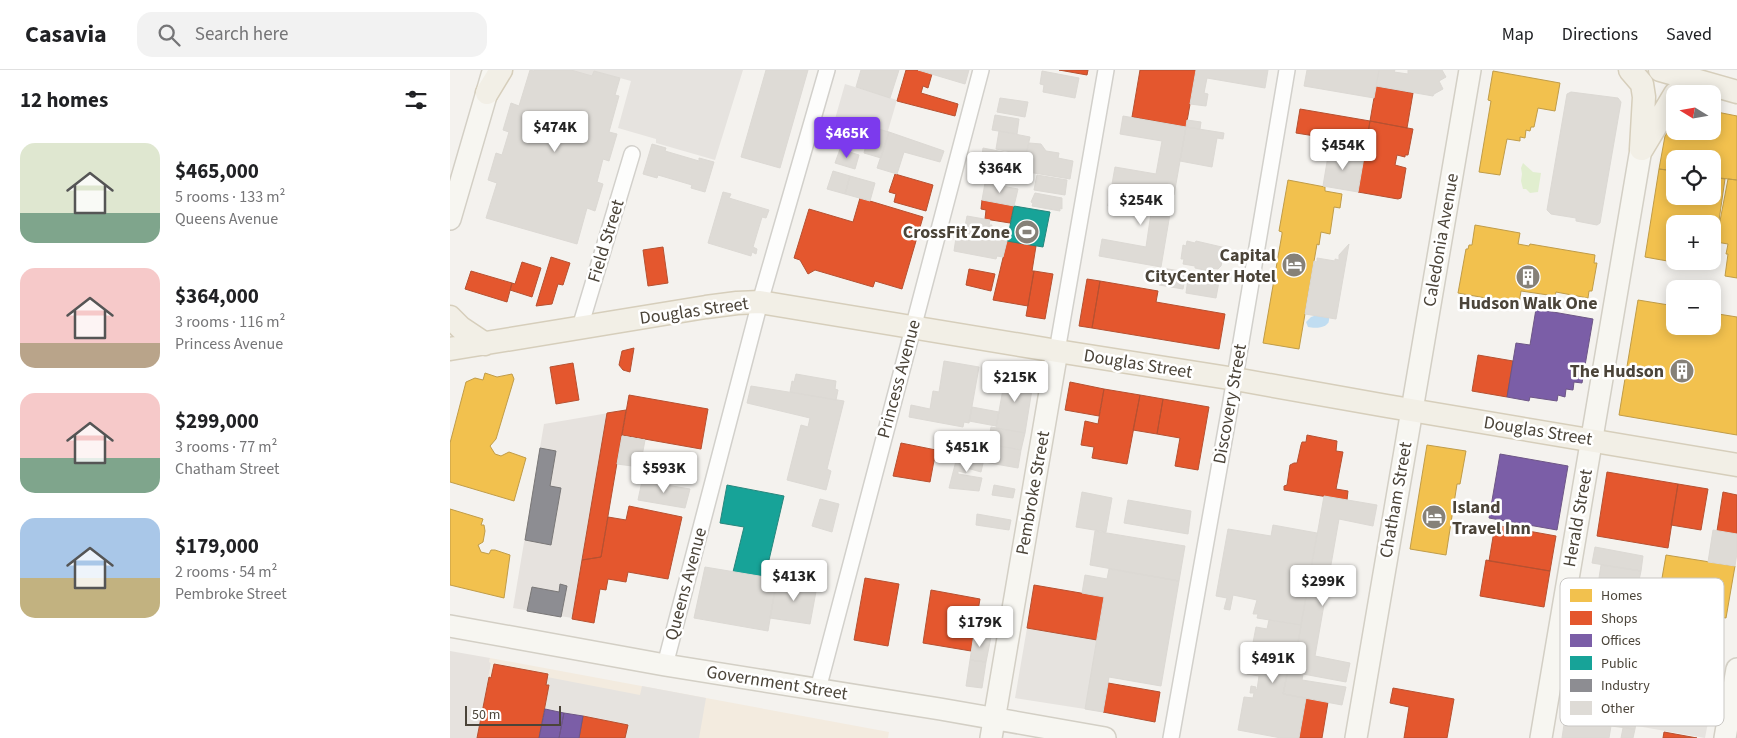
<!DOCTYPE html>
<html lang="en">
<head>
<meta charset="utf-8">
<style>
  :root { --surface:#fff; --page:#f2f2f2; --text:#202124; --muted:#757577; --line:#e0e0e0; --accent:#7c3aed }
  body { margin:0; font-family:"Source Sans 3",sans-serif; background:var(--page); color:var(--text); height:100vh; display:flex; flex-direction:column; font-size:19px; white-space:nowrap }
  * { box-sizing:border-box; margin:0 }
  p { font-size:16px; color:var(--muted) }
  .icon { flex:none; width:28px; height:28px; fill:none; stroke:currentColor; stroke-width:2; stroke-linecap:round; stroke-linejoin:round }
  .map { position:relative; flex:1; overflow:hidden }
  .sheet { display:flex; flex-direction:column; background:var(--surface); width:450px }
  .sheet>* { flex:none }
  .needle { width:32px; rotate:281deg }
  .controls { position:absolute; left:1216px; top:15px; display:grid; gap:10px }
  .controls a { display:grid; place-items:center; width:55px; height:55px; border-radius:10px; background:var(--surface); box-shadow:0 2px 12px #0003; font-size:25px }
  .scale { position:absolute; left:15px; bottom:12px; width:96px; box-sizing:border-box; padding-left:5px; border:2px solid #4b4439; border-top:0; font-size:14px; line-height:18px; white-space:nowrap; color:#4b4439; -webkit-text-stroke:4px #fff; paint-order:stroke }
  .price { position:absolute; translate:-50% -42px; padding:0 11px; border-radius:5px; background:#fff; color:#222; font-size:16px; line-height:32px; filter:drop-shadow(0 1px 2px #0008) }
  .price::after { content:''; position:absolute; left:50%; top:30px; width:15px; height:11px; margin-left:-8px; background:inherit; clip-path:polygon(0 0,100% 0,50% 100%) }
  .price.current { background:var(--accent); color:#fff }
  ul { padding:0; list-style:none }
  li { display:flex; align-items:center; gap:15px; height:125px; padding:0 20px }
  li span { display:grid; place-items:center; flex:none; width:140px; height:100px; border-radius:15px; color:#555 }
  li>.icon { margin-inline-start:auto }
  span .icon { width:60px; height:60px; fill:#fffc; stroke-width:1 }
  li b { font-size:21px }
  h2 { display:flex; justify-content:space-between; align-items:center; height:60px; padding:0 20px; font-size:21px }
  header { display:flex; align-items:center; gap:30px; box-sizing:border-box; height:70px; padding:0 25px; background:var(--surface); border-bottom:1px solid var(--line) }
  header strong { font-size:24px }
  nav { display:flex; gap:28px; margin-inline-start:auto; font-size:18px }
  .search { width:350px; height:45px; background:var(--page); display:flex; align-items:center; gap:12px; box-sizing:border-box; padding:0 18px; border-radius:15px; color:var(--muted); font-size:19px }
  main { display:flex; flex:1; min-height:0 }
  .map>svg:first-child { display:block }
  .commercial { fill:#f3ebdf }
  .industrial { fill:#e6e2de }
  .green { fill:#e1eecf }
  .parking { fill:#e6e3df }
  .water { fill:#c0ddf1 }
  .homes { fill:#f2c14e; stroke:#c09c48; fill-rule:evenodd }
  .shops { fill:#e4572e; stroke:#b65131 }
  .offices { fill:#7b5ea7; stroke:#6d5686 }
  .public { fill:#17a398; stroke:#27867c }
  .industry { fill:#8d8d92; stroke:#797777 }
  .building { fill:#dedbd6; stroke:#dcd9d4 }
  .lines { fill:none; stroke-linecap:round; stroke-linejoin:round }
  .street-casing { stroke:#d2d0cb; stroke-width:18 }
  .secondary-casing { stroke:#d3cfc5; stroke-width:24 }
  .primary-casing { stroke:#d6cebb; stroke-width:25 }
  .street { stroke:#fdfdfc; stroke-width:15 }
  .secondary { stroke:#f7f6f1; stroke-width:21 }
  .primary { stroke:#f2efe6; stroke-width:22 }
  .labels { text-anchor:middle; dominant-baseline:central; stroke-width:5; stroke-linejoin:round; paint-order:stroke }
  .poi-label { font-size:18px; font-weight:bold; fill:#4b4439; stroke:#fff; text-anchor:end }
  .street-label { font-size:18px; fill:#4b4439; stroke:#fff }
  .key { fill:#fff; stroke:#c9c7c4; stroke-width:1 }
  .key-label { font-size:14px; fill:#4b4439 }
</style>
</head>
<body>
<header>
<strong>Casavia</strong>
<div class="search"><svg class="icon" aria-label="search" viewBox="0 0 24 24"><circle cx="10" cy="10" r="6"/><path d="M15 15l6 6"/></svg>Search here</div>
<nav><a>Map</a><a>Directions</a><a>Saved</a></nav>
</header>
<main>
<section class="sheet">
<h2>12 homes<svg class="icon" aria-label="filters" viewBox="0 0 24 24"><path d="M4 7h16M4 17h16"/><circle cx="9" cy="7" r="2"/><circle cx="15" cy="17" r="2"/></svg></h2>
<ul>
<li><span style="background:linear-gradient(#dfe7d0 70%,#7fa58c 0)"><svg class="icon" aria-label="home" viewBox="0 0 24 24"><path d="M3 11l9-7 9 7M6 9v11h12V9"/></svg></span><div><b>$465,000</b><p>5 rooms · 133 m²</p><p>Queens Avenue</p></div></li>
<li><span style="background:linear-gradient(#f6c9c9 75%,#b9a48a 0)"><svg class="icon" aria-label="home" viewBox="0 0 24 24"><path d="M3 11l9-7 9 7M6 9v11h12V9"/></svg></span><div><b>$364,000</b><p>3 rooms · 116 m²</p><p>Princess Avenue</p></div></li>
<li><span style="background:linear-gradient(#f6c9c9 65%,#7fa58c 0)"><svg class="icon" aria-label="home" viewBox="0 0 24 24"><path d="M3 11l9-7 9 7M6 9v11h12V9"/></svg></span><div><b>$299,000</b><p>3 rooms · 77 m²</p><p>Chatham Street</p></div></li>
<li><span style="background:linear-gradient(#a9c7e8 60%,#c2b280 0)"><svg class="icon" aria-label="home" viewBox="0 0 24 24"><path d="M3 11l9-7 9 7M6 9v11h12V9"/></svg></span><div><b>$179,000</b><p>2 rooms · 54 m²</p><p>Pembroke Street</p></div></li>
</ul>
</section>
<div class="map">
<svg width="1287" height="668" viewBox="0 0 1287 668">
  <rect width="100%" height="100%" fill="#f4f2ee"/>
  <!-- commercial -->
  <path class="commercial" d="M40,588L439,662L438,668H27L41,593L39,592Z"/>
  <!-- industrial -->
  <path class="industrial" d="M176,340L151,487L132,490L122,548L63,538L94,354Z
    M0,581L40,588L39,592L41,593L27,668H0Z"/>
  <!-- green -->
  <path class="green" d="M1073,93L1083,102L1091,103L1088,122L1080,123L1076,119H1073L1071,111L1072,104L1071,98Z"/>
  <!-- parking -->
  <path class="parking" d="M121,0H293L265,90L206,73V69L168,58L181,11L144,1L142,6Z
    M395,14L447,30L437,64L385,49Z
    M577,558L647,570L635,639L565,628Z
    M97,607L190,625L192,616L256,628L249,668H175L177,655L95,639L99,615H96Z
    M1192,625L1261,637L1255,668L1187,656Z"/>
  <!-- water -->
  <path class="water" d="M867,245L879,247C881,258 866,259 858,257L856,252L861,247Z"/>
  <!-- homes -->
  <path class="homes" d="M1043,1L1110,13L1105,41L1088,38L1084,57H1081L1080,61L1076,60L1075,68L1070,67V71L1057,69L1050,105L1029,102L1041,31L1038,30Z
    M1262,41L1287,46V110L1262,107V89H1225V101L1209,99L1215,66L1225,50V61H1262Z
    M1209,99L1225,101V126H1262V107L1275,109L1262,199L1195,187ZM1225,154H1262V191H1225Z
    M1278,109L1287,110V208L1275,206L1278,184H1276L1278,174L1266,172Z
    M838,110L875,117V121L892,124L890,138L884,137L880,164L871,162L869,175L867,174L849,279L813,273L832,164V162L829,161Z
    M1025,155L1070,163L1068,174L1079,176L1080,174L1145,185L1144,193H1147L1142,221H1139L1138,228L1106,222L1105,226L1071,221L1069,234L1008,223L1016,179H1018L1019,175H1022Z
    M1188,230L1225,236V256H1262V243L1287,247V365L1169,345Z
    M35,303L47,307L62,304L64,309L46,369L40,376L45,384L51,386L59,382L76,388L64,431L0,412V373L16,312L25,308L33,310Z
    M977,375L1016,381L1010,414H1007L996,485L960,479Z
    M0,439L33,449L31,455H34L35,461L33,472L28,475L31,482L39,484L41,480H45L60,485L54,528L0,515Z
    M1216,485L1285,496L1276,548L1207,537Z"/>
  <!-- shops -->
  <path class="shops" d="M456,0H468L482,4L478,18L473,16L471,23L508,34L505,46L447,31Z
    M609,0H638L637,5Z
    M690,0H746L736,57L682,47Z
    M926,16L963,23L957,58L920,51Z
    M850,39L920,51L914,87L888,82L890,70L846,63Z
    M920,51L963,59L958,85H955V87L947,85L945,95L956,98L951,128L948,129L908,122Z
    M445,104L483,115L476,141L444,132L446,124L439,122Z
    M410,128L473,147L452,219L425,211L423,217L365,200L358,204L350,190L344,188L359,139L403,152Z
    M532,130L564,136L560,153L535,149L536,140L531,139Z
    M557,171L586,176L582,201H584L578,236L543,230Z
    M213,177L218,213L198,216L193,180Z
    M101,187L120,193L113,215L108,214L102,234L86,236Z
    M72,192L91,198L82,227L60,220L62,213L65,214Z
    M519,199L545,204L541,221L516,215Z
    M21,201L62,213L57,232L15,219Z
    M584,201L603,204L595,249L576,246Z
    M637,209L650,211L642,258L629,256Z
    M650,211L708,221L706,232L775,244L769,279L642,258Z
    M184,278L180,302L173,300L169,295L172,281Z
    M1028,285L1063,291L1057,327L1022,321Z
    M123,293L129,330L106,334L100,297Z
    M620,312L654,319L649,346L615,340Z
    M654,319L690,325L677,394L642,388L644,377L631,375L635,351L648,354Z
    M179,325L258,339L251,379L172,365Z
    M690,325L713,329L707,364L683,360Z
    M713,329L759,337L748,400L725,396L730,368L707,364Z
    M176,340L151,487L132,490L157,343Z
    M857,365L887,371L886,381L893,382L886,419L898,421L897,430L834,420V416L837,415L840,395L844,393H847L851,375L852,372H856Z
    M451,373L486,380L480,412L443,406Z
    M1157,402L1228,414L1218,478L1147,466Z
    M1228,414L1258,419L1251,460L1221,455Z
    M1273,422L1287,425V464L1267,461Z
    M179,436L232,447L218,509L178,502L176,512L158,509L156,520L150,519L144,553L122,549L132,490L151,487L158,447L176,450Z
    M1045,455L1106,466L1100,501L1039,491Z
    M1036,490L1100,501L1094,537L1030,526Z
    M415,508L449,514L438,576L404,570Z
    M584,515L654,527L647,570L577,558Z
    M481,520L530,529L521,581L473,573Z
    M44,594L98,604L96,615H99L89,668H27L39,607L41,608Z
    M658,613L710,622L705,652L653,642Z
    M943,618L1004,629L997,668H954L959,637L940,633Z
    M856,628L878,632L872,668H849Z
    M133,646L178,655L175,668H129Z
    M1214,662L1247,668H1213Z"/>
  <!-- offices -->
  <path class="offices" d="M1086,239L1143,249L1132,313L1124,312L1123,320L1116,319L1115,327L1108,325L1107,331L1080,327L1079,331L1057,327L1066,273L1080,275Z
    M1050,384L1118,396L1107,460L1039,448Z
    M95,639L114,643L109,668H89Z
    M114,643L133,646L129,668H109Z"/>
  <!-- public -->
  <path class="public" d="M564,136L600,142L593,177L557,171Z
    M277,415L334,426L315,507L283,502L294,457L270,453Z"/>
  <!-- industry -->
  <path class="industry" d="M90,378L106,381L100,416L111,418L101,475L75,470Z
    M110,514L117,516L111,547L77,541L82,517L109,522Z"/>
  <!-- building -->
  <path class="building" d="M80,0L84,1V0H121L142,6L144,1L170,8L165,25L169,26L159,62L167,64L159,91L153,89L147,112L153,114L145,141L137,138L127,174L36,148L47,113L38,110L46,83L52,85L59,62L53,60L61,33L69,36Z
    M316,0H358L330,98L291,87Z
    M411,0H449L440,28L406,17Z
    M468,0H519L515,14Z
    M746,0H818L815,18L757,8L754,23L758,24L756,36L740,34Z
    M857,0H929L924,28L854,16Z
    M929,0H945L944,2L958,4V0H992L996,7L989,11L993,19L984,24L983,26L926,16Z
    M592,1L629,8L625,28L593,22L594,15L590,14Z
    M1121,22L1168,28L1171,32L1150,153L1147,155L1126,151V148L1101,144L1097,140L1117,24Z
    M550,28L578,32L575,47L547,42Z
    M545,45L569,49L567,64L542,60Z
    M673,46L736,57L724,125L662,114L665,97L706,104L712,71L670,64Z
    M737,50L751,52L750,59L736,57Z
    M403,52L439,62L431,88L414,83L416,75L398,70Z
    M736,57L774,63L773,69L767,68L762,97L730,91Z
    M549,61L580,67L576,85L546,79Z
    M439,62L494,81L490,92L454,82L447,104L427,98Z
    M579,73L591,74L596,81L609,83L608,88L623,91L620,109L572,101Z
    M202,74L216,78L215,81L249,91V88L264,92L255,122L241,118L242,115L208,105L207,108L193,104Z
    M533,78L564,84L562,98L531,93Z
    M390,79L409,85L405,99L385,93Z
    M879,80L914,87L908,122L873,116Z
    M529,93L551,98L550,104L554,105L552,111L549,110L548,113L526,109Z
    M383,101L400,106L395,124L377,119Z
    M587,105L617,110L615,125L584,120Z
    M400,106L425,113L420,131L395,124Z
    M535,113L568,119L564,136L532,130Z
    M661,115L723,126L711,197L649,186L652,169L696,177L701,143L658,136Z
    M273,122L281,124L279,128L319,140L316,148L312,147L303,177L307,179L306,184L302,182L301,186L258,173Z
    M585,123L612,128V139L610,138V141L582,136L583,133L581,132Z
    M517,146L540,150L539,155H542L541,163L537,162V166L514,161Z
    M507,161L557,171L553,187L547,186L546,189L504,181Z
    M737,171L745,173L746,171L776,178L774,189L770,188L772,191L771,196L768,199L759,198V201L745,198V196L733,194L734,189H731L733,175L736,176Z
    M899,174L886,249L855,244L864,191L867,192V188L885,191V189L889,190V185Z
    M712,198L736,202L733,219L709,215Z
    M739,201L770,206L766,228L736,223Z
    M494,291L529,297L519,353L514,352L513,357L459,347L461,335L480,339L483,321L489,322Z
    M556,302L584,307L575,363L546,358Z
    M346,304L386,311L385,319L388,320L386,330L340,322L342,311L344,312Z
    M301,316L394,331L377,399L381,401L376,420L337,410L351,355L358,357L360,348L297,333Z
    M522,337L549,342L546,356L519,351Z
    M541,357L575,363L571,380L538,374Z
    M172,366L195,370L190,397L167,394Z
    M538,374L571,380L568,398L534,392Z
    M508,383L534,389L531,402L517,398L516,403L508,401V404L532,408L529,421L499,418Z
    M192,411L240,419L235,438L188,430Z
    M544,415L565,419L563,428L542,425Z
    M632,422L662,428L656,462L626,457Z
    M874,426L927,435L923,456L889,449L865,586L900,593L896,612L853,604L852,610L896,617L892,635L833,624L838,600L843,601Z
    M370,429L389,434L382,462L362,456Z
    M678,430L741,441L738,464L674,453Z
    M527,444L561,450L559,460L526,455Z
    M823,455L867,463L851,555L807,548L808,544H803L807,530L783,525L780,540L774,539L777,528L766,526L778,459L821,466Z
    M1263,460L1287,464V483L1285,496L1258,492Z
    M645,461L735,476L729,511L640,495Z
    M1145,477L1193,486L1191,501L1142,493Z
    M318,493L329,495L318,561L244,548L255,497L315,507Z
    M1151,495L1191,501L1188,515L1149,508Z
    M659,499L729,511L711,616L659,607L653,642L635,639L654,527L632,523L635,505L657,509Z
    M327,510L367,516L360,554L320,548Z
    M819,550L851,555L843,601L838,600L833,624L856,628L849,668H831L788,660L794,627L803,628L804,623H800L801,616L806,617V619L807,620L809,606L797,604L806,557L817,559Z
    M524,564L541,567L536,592L520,590Z
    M520,590L536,592L532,618L516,616Z
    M1167,620L1191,624L1185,659L1161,656Z
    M1115,648L1161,656L1159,668H1112Z
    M1173,658L1185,659L1183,668H1171Z"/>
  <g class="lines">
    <defs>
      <path id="street" d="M130,257L182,84
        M607,281L656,0
        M215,595L310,232L377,0
        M368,619L531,0
        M721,668L780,337L837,0"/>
      <path id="secondary" d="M0,149L42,5
        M0,556L215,595L490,639L655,668
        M541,668L607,281
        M906,668L1020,0
        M1091,668L1191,79
        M1275,668L1287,599"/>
      <path id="primary" d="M1180,0L1192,14L1194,27L1191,79
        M1210,0L1287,22
        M37,23L51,0
        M1192,79L1225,24
        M0,247L11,258L35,274
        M0,279L256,237L287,233L310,232L607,281L785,309L937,336L1287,395"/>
    </defs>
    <!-- street casing -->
    <use href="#street" class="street-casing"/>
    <!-- secondary casing -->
    <use href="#secondary" class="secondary-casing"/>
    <!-- primary casing -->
    <use href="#primary" class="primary-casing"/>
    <!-- street -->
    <use href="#street" class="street"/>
    <!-- secondary -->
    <use href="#secondary" class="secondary"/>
    <!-- primary -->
    <use href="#primary" class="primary"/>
  </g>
  <!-- icons -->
  <defs>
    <symbol id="stadium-disc" viewBox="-11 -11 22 22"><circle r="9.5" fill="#868178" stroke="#fff"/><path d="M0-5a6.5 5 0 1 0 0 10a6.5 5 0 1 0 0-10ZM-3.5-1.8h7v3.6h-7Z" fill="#fff"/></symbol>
    <symbol id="hotel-disc" viewBox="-11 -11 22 22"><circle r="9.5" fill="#868178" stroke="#fff"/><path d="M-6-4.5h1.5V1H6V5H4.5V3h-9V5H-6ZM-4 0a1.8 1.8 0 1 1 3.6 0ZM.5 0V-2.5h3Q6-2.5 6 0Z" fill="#fff"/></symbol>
    <symbol id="building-disc" viewBox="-11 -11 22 22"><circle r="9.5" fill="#868178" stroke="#fff"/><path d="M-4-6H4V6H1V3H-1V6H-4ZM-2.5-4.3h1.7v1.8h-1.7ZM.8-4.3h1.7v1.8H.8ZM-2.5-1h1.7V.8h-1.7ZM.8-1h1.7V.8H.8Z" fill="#fff"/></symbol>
  </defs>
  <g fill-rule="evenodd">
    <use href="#stadium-disc" x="563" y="148" width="28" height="28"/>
    <use href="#hotel-disc" x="830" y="181" width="28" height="28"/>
    <use href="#building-disc" x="1064" y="193" width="28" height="28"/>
    <use href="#building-disc" x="1218" y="287" width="28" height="28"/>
    <use href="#hotel-disc" x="970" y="433" width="28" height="28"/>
  </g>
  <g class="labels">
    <!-- poi labels -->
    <g class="poi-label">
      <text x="560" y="162">CrossFit Zone</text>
      <text x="826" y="185">Capital<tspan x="826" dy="21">CityCenter Hotel</tspan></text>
      <text x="1078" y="233" text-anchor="middle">Hudson Walk One</text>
      <text x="1214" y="301">The Hudson</text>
      <text x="1002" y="437" text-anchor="start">Island<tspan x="1002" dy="21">Travel Inn</tspan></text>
    </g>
    <!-- street labels -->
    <g class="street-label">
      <text transform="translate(991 170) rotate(-80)">Caledonia Avenue</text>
      <text transform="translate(156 171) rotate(-73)">Field Street</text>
      <text transform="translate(244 241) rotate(-8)">Douglas Street</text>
      <text transform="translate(688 294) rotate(9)">Douglas Street</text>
      <text transform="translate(449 309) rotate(-75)">Princess Avenue</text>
      <text transform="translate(780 334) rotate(-80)">Discovery Street</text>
      <text transform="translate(1088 361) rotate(9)">Douglas Street</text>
      <text transform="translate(583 423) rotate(-80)">Pembroke Street</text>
      <text transform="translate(946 430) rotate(-80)">Chatham Street</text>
      <text transform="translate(1128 448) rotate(-80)">Herald Street</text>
      <text transform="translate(236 514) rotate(-75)">Queens Avenue</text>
      <text transform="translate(327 613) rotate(9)">Government Street</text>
    </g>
  </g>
  <!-- legend -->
  <rect x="1110" y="508" width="164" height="148" rx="8" class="key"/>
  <rect x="1120" y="519" width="22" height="13" fill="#f2c14e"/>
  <rect x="1120" y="541" width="22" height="14" fill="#e4572e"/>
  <rect x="1120" y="564" width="22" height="13" fill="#7b5ea7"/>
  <rect x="1120" y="586" width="22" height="14" fill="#17a398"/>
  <rect x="1120" y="609" width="22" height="13" fill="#8d8d92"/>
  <rect x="1120" y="631" width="22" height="14" fill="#dedbd6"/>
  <g class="key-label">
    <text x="1151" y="530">Homes</text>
    <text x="1151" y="553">Shops</text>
    <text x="1151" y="575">Offices</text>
    <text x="1151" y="598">Public</text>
    <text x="1151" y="620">Industry</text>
    <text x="1151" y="643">Other</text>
  </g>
</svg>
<div class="controls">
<a><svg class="needle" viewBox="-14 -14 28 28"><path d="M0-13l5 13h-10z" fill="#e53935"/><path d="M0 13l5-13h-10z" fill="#757577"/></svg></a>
<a><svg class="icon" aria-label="locate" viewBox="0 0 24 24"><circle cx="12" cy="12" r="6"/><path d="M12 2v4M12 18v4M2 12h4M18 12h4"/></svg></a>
<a>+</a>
<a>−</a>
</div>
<div class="scale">50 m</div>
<b class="price" style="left:105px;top:83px">$474K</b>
<b class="price current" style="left:397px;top:89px">$465K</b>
<b class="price" style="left:893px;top:101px">$454K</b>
<b class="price" style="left:550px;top:124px">$364K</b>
<b class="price" style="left:691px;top:156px">$254K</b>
<b class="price" style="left:565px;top:333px">$215K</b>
<b class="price" style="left:517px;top:403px">$451K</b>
<b class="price" style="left:214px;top:424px">$593K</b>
<b class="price" style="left:344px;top:532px">$413K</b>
<b class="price" style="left:873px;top:537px">$299K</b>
<b class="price" style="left:530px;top:578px">$179K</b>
<b class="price" style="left:823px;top:614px">$491K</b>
</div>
</main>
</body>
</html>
